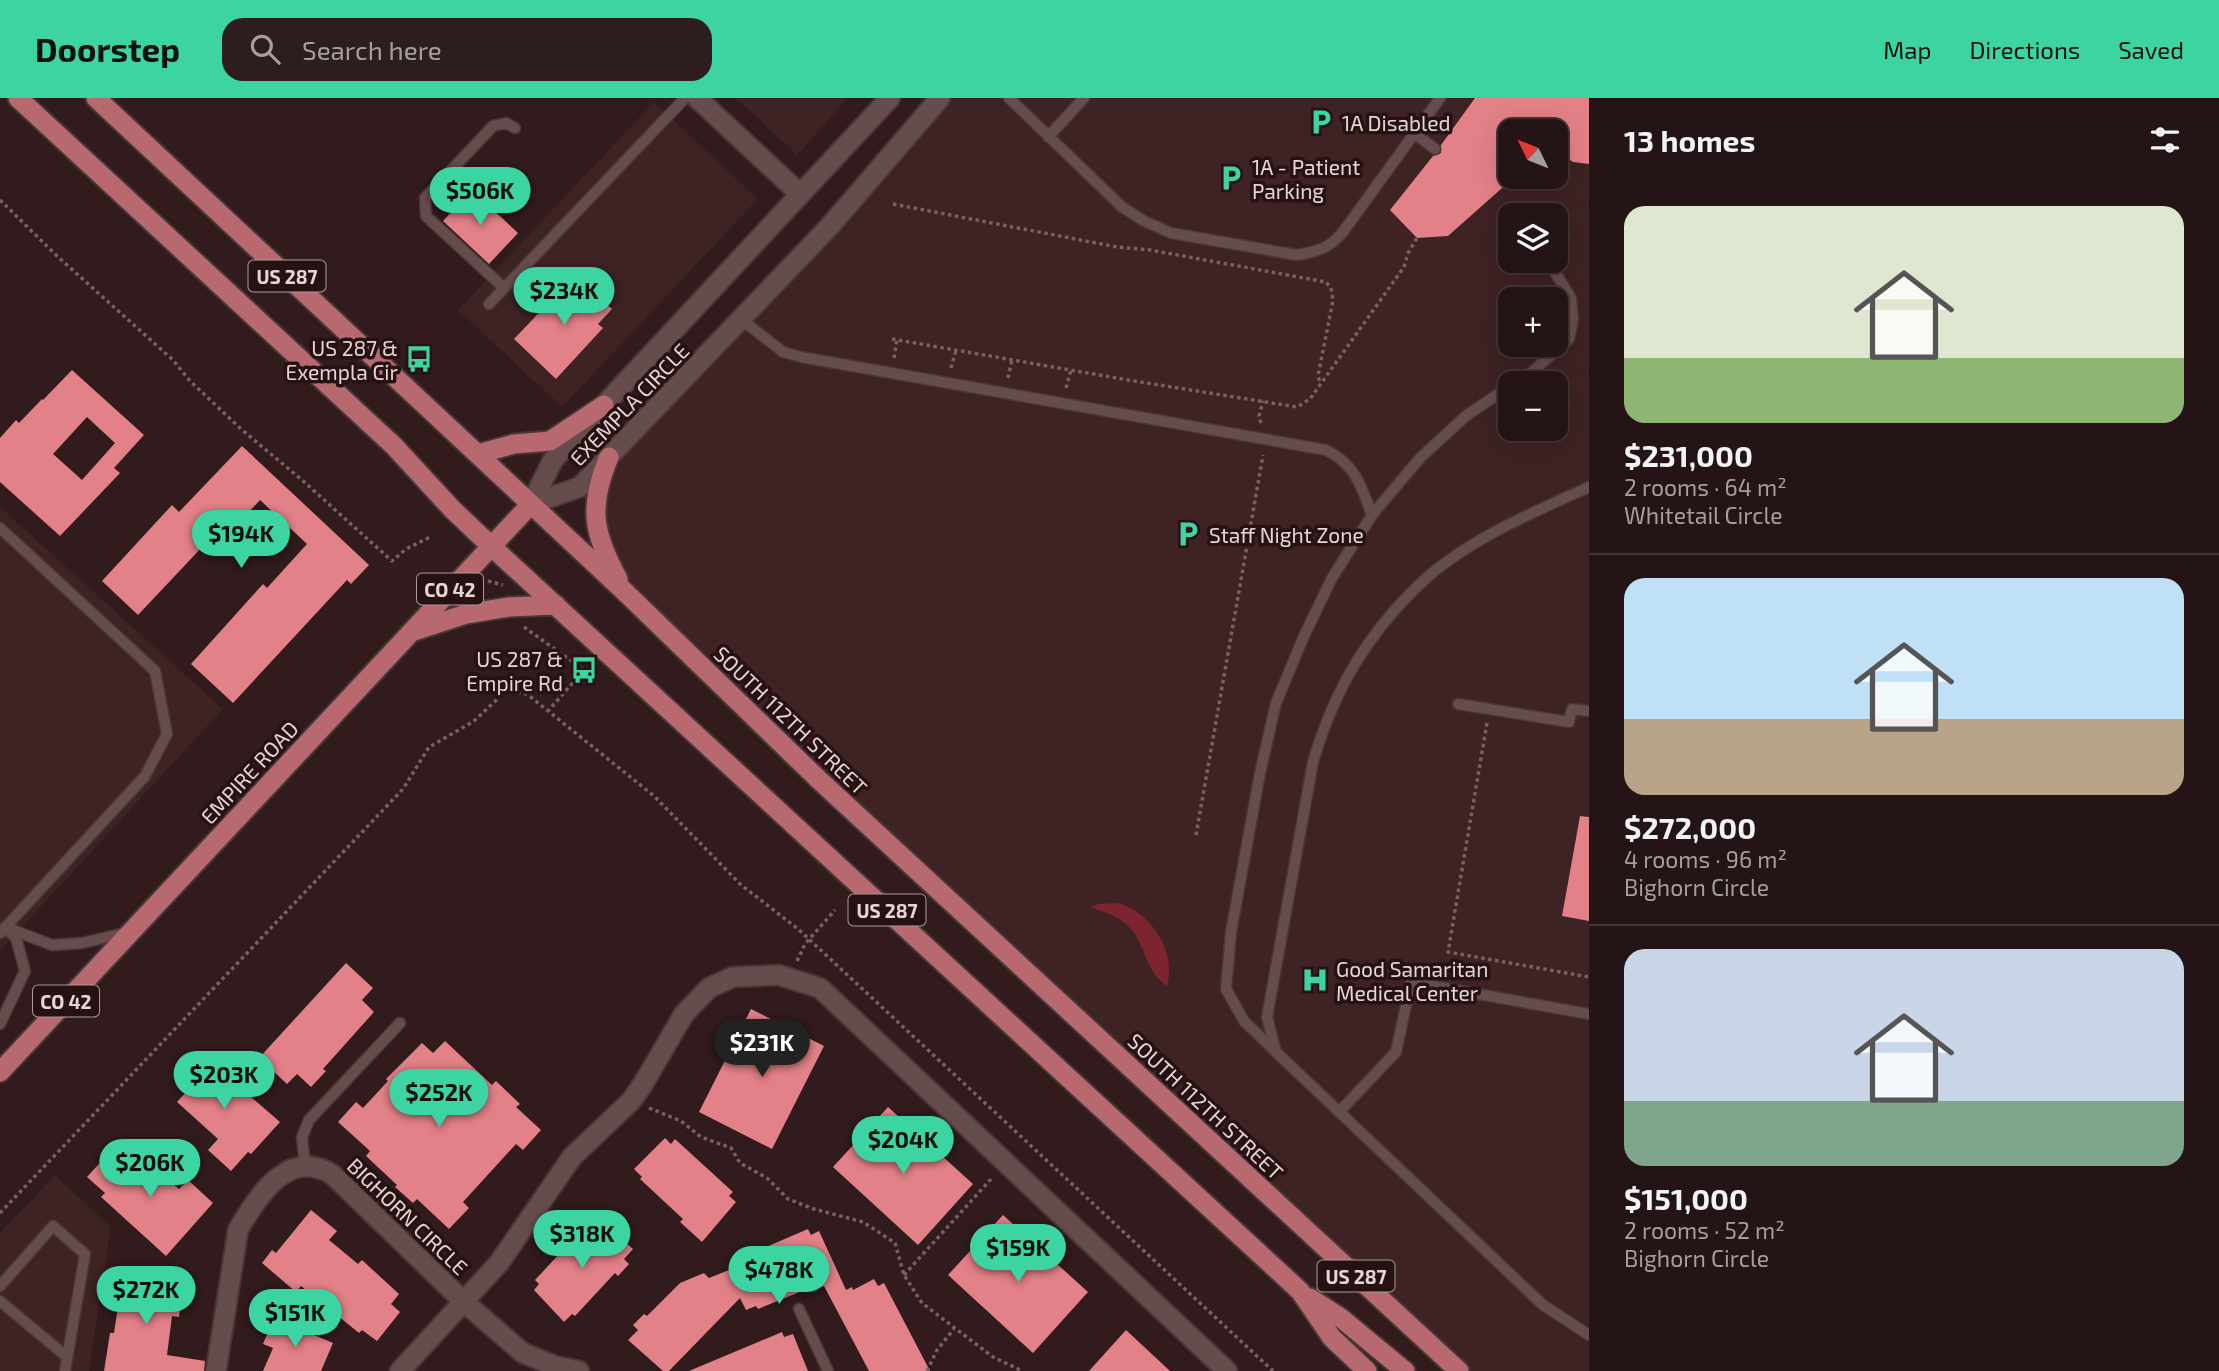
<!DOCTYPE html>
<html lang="en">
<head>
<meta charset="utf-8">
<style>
  :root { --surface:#251415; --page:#2d1d1e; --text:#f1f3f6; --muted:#a39ea0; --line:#423334; --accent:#3dd4a3 }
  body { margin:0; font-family:"Exo 2",sans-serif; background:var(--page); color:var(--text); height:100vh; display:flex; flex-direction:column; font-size:26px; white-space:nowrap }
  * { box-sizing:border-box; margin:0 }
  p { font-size:23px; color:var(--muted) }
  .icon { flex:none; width:38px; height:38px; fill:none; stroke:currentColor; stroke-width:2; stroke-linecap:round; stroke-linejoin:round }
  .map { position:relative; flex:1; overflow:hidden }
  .details { display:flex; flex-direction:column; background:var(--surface); width:630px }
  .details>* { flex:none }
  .needle { width:46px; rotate:313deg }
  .controls { position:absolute; left:1498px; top:21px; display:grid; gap:14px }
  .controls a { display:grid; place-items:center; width:70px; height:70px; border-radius:14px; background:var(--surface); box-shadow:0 7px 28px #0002,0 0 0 2px var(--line); font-size:35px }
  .price { position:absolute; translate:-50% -60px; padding:0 16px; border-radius:24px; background:var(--accent); color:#111; font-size:23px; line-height:46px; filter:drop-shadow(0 2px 4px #0008) }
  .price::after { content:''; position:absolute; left:50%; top:42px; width:21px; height:16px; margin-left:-10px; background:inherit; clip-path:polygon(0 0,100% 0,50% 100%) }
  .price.on { background:#222; color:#fff }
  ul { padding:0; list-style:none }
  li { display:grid; align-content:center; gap:14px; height:371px; padding:0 35px }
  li+li { border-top:2px solid var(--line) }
  li span { display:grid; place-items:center; height:217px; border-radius:21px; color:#555 }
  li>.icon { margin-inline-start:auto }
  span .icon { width:126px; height:126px; fill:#fffc; stroke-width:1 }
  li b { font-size:30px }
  h2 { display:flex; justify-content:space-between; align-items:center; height:84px; padding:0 35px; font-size:30px }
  header { display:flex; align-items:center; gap:42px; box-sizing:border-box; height:98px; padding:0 35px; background:var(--accent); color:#111 }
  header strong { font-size:33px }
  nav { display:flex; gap:38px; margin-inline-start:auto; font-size:24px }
  .search { width:490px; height:63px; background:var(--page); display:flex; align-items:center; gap:18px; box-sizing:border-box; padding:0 24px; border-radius:21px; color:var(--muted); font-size:26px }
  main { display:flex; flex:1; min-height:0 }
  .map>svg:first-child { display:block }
  .built { fill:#3e2224; fill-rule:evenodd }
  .water { fill:#7c2531 }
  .building { fill:#e28187; fill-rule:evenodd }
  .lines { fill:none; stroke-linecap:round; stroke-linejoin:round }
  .service-casing { stroke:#493738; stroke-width:13 }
  .minor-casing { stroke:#493738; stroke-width:23 }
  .primary-casing { stroke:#493738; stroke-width:23 }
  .path { stroke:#766263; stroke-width:3.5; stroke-dasharray:3.5 3.5; stroke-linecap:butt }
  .service { stroke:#664c4d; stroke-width:10 }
  .minor { stroke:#664c4d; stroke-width:19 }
  .primary { stroke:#b8696f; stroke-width:19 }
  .labels { text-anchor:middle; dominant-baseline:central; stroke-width:7; stroke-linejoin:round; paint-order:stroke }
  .shield { fill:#271213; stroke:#ac9a9b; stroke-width:2 }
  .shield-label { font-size:19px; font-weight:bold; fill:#e5d5d5 }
  .poi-label { font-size:21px; fill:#e5d5d5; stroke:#271213; text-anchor:start }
  .street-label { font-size:21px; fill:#e5d5d5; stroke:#271213 }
</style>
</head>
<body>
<header>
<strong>Doorstep</strong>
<div class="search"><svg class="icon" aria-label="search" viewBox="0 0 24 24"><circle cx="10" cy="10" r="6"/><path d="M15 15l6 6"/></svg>Search here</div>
<nav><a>Map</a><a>Directions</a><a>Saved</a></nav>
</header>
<main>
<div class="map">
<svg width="1589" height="1273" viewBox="0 0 1589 1273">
  <rect width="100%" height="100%" fill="#311b1c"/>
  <!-- built -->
  <path class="built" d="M736,0H848L797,57Z
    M939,0H1589V1273H1457L623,492L596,395L609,359ZM1510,33H1556V79H1510ZM1510,117H1556V163H1510ZM1510,201H1556V247H1510ZM1510,285H1556V331H1510Z
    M654,4L758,101L562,309L458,212Z
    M0,409L223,611L0,853Z
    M55,1077L111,1129L89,1273H0V1135Z"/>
  <!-- water -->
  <path class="water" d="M1118,805C1151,814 1177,854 1167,888C1144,873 1147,847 1129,829C1119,818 1104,814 1090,809L1098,806Z"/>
  <!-- building -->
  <path class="building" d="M1475,0H1589V66L1573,64L1556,52V33H1510V83L1448,138L1417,140L1390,112L1433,58L1441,55V47Z
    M472,92L518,135L489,166L443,123Z
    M575,177L612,211L598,226L603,230L556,281L514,241Z
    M72,272L144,337L114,370L120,375L60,438L0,384V340L16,322L19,325L42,301L43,302ZM87,319L115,345L82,382L53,356Z
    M242,348L369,467L351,486L347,482L233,605L191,566L263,486L267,490L307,446L260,402L228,436L221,429L138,517L102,483L172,407L179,414Z
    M1580,718L1589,719V823L1562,818Z
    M346,865L373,890L362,902L374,914L323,971L326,973L311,989L297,976L287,986L259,960Z
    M751,911L824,948L772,1051L699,1014Z
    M445,943L492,987L496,983L520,1006L516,1009L541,1032L523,1052L516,1046L463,1104L469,1110L449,1131L417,1101L413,1105L395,1089L397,1087L366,1058L370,1053L338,1024L356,1004L363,1010L388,983L386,981L422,945L433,955Z
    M200,955L280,1024L251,1056L248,1054L231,1073L208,1052L218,1041L177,1004L187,993L175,981Z
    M888,1009L973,1086L918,1147L833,1069Z
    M665,1040L671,1046L675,1041L733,1094L729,1098L736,1104L702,1144L680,1124L683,1121L640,1081L642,1079L634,1071Z
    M119,1051L132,1064L140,1055L179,1091L188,1082L213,1105L166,1158L101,1099L105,1095L87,1079L108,1056L112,1059Z
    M311,1112L337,1133L329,1142L358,1166L362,1162L399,1196L391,1206L400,1214L377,1243L362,1232L359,1235L301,1188L296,1194L262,1165L272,1152L276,1155Z
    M1003,1117L1088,1194L1033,1255L948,1177Z
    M599,1122L633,1151L624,1161L629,1166L618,1178L615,1175L575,1218L572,1216L564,1224L534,1192L539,1186L535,1182L588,1125L592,1129Z
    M808,1131L811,1137L819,1133L846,1192L852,1189L853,1192L874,1181L878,1188L884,1185L930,1273H869L824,1188L814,1192L812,1189L758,1211L756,1208L746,1212L740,1200L669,1273H663L628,1242L638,1232L633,1227L644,1216L647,1218L680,1185L704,1175L709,1180L739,1168L736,1162Z
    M124,1169L167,1175L164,1194L182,1196L179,1219L172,1218L167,1257L205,1263L204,1273H104L110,1235H114Z
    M274,1220L333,1245L321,1273H263L273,1250L263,1246Z
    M1126,1232L1170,1273H1089Z
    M782,1234L784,1239L793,1236L808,1273H689Z"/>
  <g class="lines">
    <defs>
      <path id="service" d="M1009,0L1122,109L1144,123L1171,135L1297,157C1319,153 1328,151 1343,134L1440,0
        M1414,35L1435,51
        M1048,39L1084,0
        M504,190L426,118L425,100L493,28L506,25L515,30
        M489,206L685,0
        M742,222L783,254L801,259L1326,352C1356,367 1361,388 1372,417
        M1514,285L1532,274L1569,241L1573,221L1571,200L1548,163
        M1589,389C1534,414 1467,442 1422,484C1367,536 1334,592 1313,664L1267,919L1276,954L1543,1207L1589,1237
        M0,430L155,573L167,636L145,678L0,835
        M1458,606L1569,624L1572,611L1589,613
        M5,829L52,847L82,845L125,835
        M0,926L25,873L16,840L8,832
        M1275,953L1244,923L1226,891L1231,834L1260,675L1276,605L1304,538L1332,480L1372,417L1420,360L1467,317L1510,288
        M1339,1014L1396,954L1411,884L1589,916
        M305,1067L302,1039L309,1022L400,925
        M0,1188L53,1128L85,1156L65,1273
        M0,1203L67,1259
        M799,1211L828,1273"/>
      <path id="minor" d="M697,0L800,96
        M531,406L580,389L830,128L940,0
        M531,406L553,362L890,0
        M216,1273L238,1132C258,1097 289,1049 333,1077L464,1204L523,1255L555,1268L579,1273
        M400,1273L499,1165L572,1059L631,1003L643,986L684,916L709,890L733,879L779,877L820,890L1227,1273"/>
      <path id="primary" d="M18,0L394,348L452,411L491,448L1300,1193L1332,1240L1367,1273
        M96,0L623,492L817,680L1459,1273
        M478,356L514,346L550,343L604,307
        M609,359C588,409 593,435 618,481
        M414,533L466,516L509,509L556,507
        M0,974L531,406
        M1310,1200L1341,1220L1405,1273"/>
    </defs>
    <!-- service casing -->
    <use href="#service" class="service-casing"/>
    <!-- minor casing -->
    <use href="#minor" class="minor-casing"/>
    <!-- primary casing -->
    <use href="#primary" class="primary-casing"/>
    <!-- path -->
    <path class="path" d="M0,102L57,158L173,262L190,283L241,331L302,382L392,463L406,451L430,439
      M893,106L1117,149L1150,152L1326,184L1331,190L1333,202L1318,278L1320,284
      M892,241L1128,282L1297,309L1310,301L1404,169L1408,155L1417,140
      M894,260L897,241
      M951,270L956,252
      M1008,280L1012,262
      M1066,290L1071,272
      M1261,325L1259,318L1263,303
      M488,483L503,487
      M524,529L584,572L549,612
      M1487,625L1448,854L1589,879
      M1196,737L1263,357
      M797,863L805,846L835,812
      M649,1010L681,1023L701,1039L731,1050L740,1065L767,1080L788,1101L814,1111L863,1124L895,1145L904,1177L922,1205L993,1259L1022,1273
      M0,1115L403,691L429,649L474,623L507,592L527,596L654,698L740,786L798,831L1273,1273
      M904,1177L992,1080
      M927,1273L937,1252L954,1231"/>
    <!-- service -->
    <use href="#service" class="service"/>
    <!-- minor -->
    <use href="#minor" class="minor"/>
    <!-- primary -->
    <use href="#primary" class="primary"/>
  </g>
  <!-- icons -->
  <defs>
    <symbol id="parking-bare" viewBox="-9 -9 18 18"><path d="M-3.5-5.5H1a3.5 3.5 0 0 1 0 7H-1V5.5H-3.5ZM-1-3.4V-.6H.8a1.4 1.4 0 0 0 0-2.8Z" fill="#3dd4a3" stroke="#271213" stroke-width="2.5" paint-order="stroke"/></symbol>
    <symbol id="bus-bare" viewBox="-9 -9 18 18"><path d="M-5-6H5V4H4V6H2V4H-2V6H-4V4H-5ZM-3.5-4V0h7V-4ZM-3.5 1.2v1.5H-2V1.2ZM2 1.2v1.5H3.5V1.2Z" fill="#3dd4a3" stroke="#271213" stroke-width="2.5" paint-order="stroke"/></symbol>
    <symbol id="hospital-bare" viewBox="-9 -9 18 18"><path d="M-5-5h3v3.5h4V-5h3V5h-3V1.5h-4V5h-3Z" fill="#3dd4a3" stroke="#271213" stroke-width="2.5" paint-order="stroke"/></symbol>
  </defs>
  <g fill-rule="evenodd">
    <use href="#parking-bare" x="1302" y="5" width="38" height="38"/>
    <use href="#parking-bare" x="1212" y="61" width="38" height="38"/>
    <use href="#bus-bare" x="400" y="242" width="38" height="38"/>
    <use href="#parking-bare" x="1169" y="417" width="38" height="38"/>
    <use href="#bus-bare" x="565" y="553" width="38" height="38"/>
    <use href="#hospital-bare" x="1296" y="863" width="38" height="38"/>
  </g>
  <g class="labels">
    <!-- shield labels -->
    <g class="shield">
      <rect x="248.5" y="162.5" width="77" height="31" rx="5"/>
      <rect x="417" y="475.5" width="66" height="31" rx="5"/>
      <rect x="848.5" y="796.5" width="77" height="31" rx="5"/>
      <rect x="33" y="887.5" width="66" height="31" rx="5"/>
      <rect x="1317.5" y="1162.5" width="77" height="31" rx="5"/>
    </g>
    <g class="shield-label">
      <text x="287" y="178">US 287</text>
      <text x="450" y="491">CO 42</text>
      <text x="887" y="812">US 287</text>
      <text x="66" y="903">CO 42</text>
      <text x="1356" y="1178">US 287</text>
    </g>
    <!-- poi labels -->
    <g class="poi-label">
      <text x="1342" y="24">1A Disabled</text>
      <text x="1252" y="68">1A - Patient<tspan x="1252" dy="24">Parking</tspan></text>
      <text x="398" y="249" text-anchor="end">US 287 &amp;<tspan x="398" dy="24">Exempla Cir</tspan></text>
      <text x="1209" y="436">Staff Night Zone</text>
      <text x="563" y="560" text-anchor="end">US 287 &amp;<tspan x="563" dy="24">Empire Rd</tspan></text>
      <text x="1336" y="870">Good Samaritan<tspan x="1336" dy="24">Medical Center</tspan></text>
    </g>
    <!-- street labels -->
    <g class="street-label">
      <text transform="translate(629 306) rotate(-46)">EXEMPLA CIRCLE</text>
      <text transform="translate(791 622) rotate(44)">SOUTH 112TH STREET</text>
      <text transform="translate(249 674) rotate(-47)">EMPIRE ROAD</text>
      <text transform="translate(1206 1008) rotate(43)">SOUTH 112TH STREET</text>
      <text transform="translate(408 1118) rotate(44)">BIGHORN CIRCLE</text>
    </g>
  </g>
</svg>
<div class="controls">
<a><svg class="needle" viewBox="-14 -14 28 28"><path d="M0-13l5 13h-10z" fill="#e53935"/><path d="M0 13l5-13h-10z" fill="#a39ea0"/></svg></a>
<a><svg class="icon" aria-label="layers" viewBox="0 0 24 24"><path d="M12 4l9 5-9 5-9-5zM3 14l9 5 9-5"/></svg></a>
<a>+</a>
<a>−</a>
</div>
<b class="price" style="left:480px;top:129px">$506K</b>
<b class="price" style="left:564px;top:229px">$234K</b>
<b class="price" style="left:241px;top:472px">$194K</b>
<b class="price on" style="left:762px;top:981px">$231K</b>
<b class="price" style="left:224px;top:1013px">$203K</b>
<b class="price" style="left:439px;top:1031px">$252K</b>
<b class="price" style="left:903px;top:1078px">$204K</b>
<b class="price" style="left:150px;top:1101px">$206K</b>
<b class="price" style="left:582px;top:1172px">$318K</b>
<b class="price" style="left:1018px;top:1186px">$159K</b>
<b class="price" style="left:779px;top:1208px">$478K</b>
<b class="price" style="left:146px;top:1228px">$272K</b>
<b class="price" style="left:295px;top:1251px">$151K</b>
</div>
<section class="details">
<h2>13 homes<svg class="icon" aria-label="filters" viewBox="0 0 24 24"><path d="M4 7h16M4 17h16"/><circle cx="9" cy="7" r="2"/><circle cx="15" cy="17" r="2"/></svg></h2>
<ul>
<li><span style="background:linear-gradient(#dfe7d0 70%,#8fb573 0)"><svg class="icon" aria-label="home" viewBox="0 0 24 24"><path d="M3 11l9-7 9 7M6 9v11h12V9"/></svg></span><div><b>$231,000</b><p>2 rooms · 64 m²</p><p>Whitetail Circle</p></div></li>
<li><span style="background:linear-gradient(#bfe0f5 65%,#b9a48a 0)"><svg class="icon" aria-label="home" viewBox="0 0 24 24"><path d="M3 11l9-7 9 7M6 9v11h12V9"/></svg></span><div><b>$272,000</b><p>4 rooms · 96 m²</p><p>Bighorn Circle</p></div></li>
<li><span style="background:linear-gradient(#c9d6e8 70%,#7fa58c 0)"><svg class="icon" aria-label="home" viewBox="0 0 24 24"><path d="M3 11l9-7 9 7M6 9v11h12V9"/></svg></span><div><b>$151,000</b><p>2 rooms · 52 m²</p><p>Bighorn Circle</p></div></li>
</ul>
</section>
</main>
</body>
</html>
